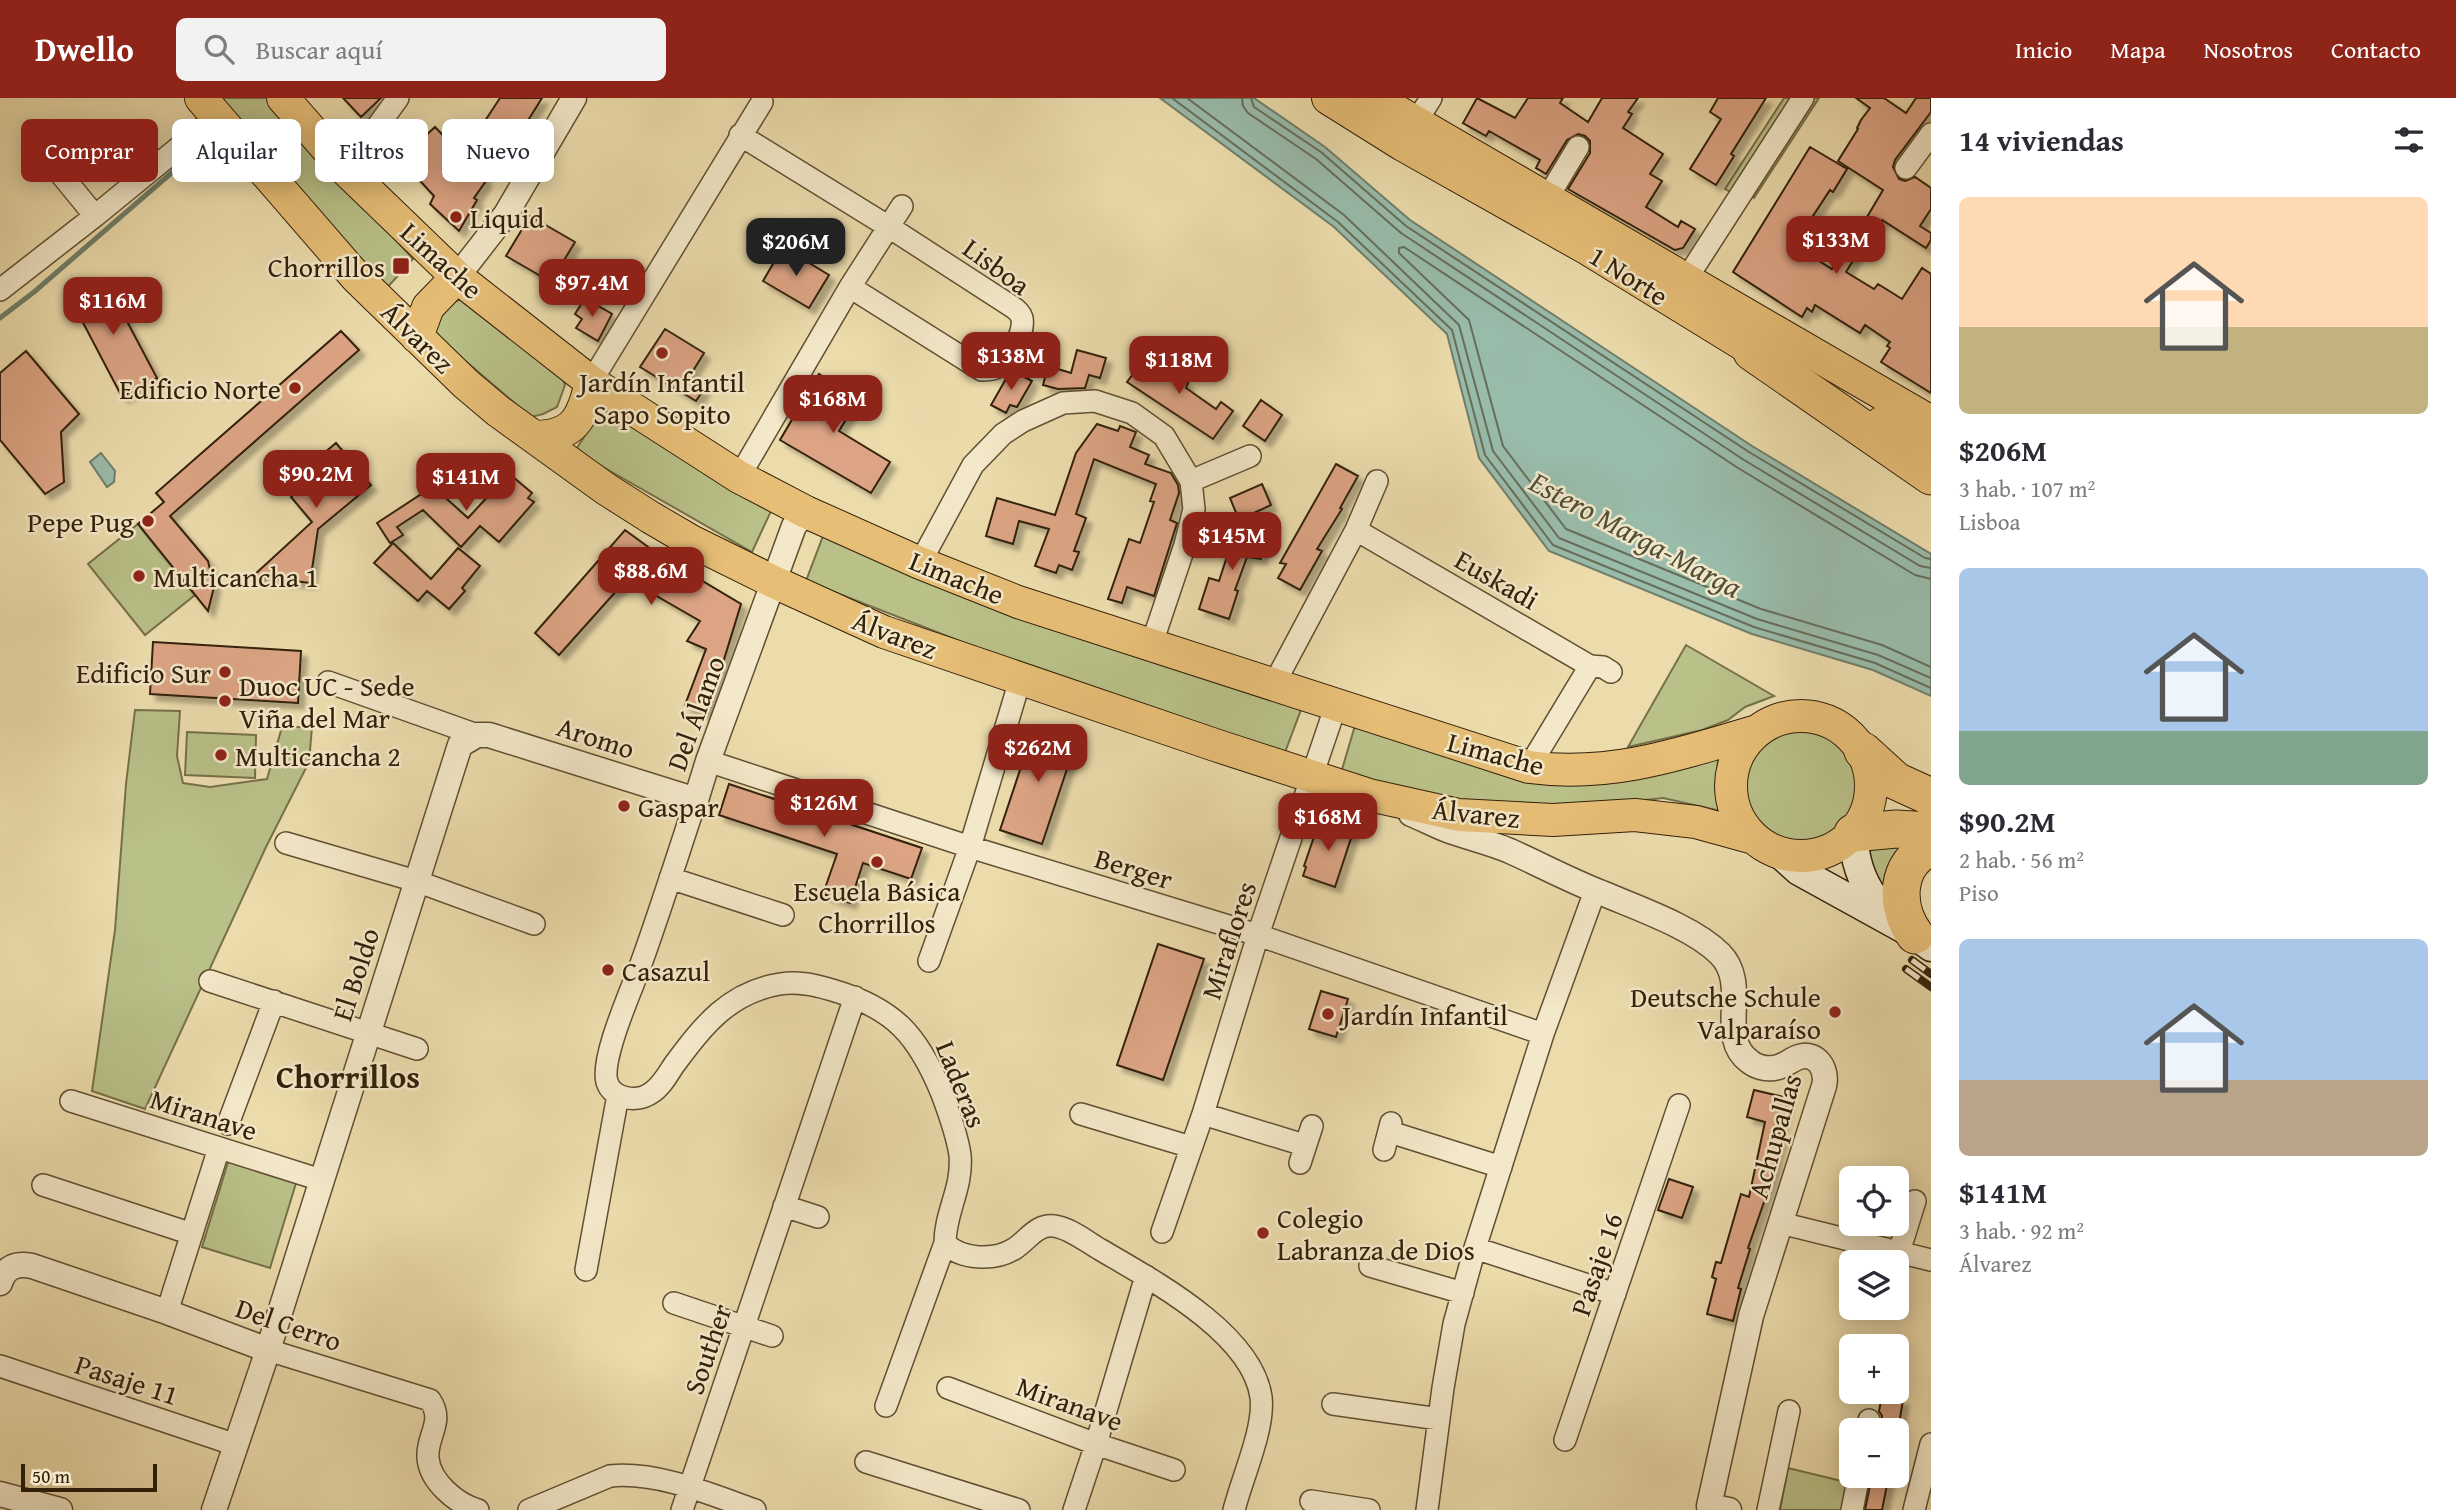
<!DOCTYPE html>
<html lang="es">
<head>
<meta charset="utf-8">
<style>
  :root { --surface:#fff; --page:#f2f2f3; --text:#2b2b33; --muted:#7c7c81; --accent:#8f2418 }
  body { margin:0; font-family:"Gentium Book Plus",serif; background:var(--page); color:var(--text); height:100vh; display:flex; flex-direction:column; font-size:26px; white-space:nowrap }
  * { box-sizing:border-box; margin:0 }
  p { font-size:23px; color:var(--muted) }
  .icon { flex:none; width:38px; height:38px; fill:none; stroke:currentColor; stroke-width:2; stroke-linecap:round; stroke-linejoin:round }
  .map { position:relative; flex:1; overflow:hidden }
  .drawer { display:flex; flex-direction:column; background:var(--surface); width:525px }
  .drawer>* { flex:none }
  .guide { position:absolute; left:21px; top:21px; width:665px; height:63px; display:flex; gap:14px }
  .controls { position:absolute; left:1839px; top:1068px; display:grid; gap:14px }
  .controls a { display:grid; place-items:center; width:70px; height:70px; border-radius:10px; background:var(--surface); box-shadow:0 4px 18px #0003; font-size:35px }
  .scale { position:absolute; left:21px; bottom:18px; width:136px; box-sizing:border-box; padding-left:7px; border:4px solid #332009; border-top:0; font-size:19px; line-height:24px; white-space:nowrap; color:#332009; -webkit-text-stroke:5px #f3e8c9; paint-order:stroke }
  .price { position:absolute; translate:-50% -60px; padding:0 16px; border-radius:14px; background:var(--accent); color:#fff; font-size:23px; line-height:46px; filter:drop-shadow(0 2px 4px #0008) }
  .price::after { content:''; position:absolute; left:50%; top:42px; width:21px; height:16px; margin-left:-10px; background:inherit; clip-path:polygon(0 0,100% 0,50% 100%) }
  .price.current { background:#222; color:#fff }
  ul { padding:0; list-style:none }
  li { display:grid; align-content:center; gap:14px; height:371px; padding:0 28px }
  li span { display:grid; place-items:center; height:217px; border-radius:10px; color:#555 }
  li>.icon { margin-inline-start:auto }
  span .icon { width:126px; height:126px; fill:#fffc; stroke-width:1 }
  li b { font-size:30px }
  h2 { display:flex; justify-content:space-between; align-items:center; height:84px; padding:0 28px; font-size:30px }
  .pill { padding:0 24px; border-radius:10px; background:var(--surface); box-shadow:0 4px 18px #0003; font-size:24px; line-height:63px }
  .pill.current { background:var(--accent); color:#fff }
  header { display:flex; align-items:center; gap:42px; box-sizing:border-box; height:98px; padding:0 35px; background:var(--accent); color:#fff }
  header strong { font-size:33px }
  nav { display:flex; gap:38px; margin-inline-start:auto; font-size:24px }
  .search { width:490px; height:63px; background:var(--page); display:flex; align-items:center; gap:18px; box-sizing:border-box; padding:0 24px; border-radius:10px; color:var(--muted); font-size:26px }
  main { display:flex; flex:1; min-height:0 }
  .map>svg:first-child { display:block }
  .green { fill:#b9c088; stroke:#767048; stroke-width:2 }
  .water { fill:#99bcab; stroke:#707e6a; stroke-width:2 }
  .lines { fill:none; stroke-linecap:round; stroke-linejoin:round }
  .shore { stroke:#666e5a; stroke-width:2 }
  .stream { stroke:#707e6a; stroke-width:5 }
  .building { fill:#dca484; stroke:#332009; stroke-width:2; filter:url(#shadow) }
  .minor-casing { stroke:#614f32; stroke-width:24 }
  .tertiary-casing { stroke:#614f32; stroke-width:27 }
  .secondary-casing { stroke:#332009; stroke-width:31 }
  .primary-casing { stroke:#332009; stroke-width:34 }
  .motorway-casing { stroke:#332009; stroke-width:39 }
  .minor { stroke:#f3e8c9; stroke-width:21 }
  .tertiary { stroke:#f3e8c9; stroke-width:24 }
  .secondary { stroke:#f3e8c9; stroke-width:28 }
  .primary { stroke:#e6be76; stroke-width:32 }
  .motorway { stroke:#e6be76; stroke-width:37 }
  .rail-casing { stroke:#332009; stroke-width:8 }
  .rail { stroke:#f3e8c9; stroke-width:5; stroke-dasharray:16; stroke-linecap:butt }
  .poi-dot { fill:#8f2418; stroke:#f3e8c9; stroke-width:2.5 }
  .labels { text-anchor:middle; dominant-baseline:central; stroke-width:5; stroke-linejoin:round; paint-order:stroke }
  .poi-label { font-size:28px; fill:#332009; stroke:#f3e8c9; text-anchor:start }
  .street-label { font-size:28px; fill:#332009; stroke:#f3e8c9 }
  .water-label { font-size:30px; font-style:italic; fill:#524f3a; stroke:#f3e8c9 }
  .quarter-label { font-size:32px; font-weight:bold; fill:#332009; stroke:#f3e8c9 }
</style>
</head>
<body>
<header>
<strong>Dwello</strong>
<div class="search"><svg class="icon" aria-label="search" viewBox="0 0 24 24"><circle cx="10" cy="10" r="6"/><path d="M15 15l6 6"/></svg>Buscar aquí</div>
<nav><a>Inicio</a><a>Mapa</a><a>Nosotros</a><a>Contacto</a></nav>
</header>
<main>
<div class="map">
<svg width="1931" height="1412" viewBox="0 0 1931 1412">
  <defs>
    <filter id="shadow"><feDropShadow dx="6" dy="6" stdDeviation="2" flood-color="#0004"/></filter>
  </defs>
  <rect width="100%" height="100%" fill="#ecdcac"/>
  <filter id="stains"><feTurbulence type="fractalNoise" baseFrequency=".00286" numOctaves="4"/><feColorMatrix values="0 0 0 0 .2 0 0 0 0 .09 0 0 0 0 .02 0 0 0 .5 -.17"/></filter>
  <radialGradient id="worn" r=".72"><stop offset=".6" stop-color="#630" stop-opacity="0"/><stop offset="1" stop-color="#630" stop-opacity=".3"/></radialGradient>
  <!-- green -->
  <path class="green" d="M212,0H267L413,161L385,192Z
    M1784,0H1791L1730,94L1725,91Z
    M1811,0H1819L1754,100L1749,97Z
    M465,200L560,274L565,287L557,309L543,316L531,319L434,236C438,213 442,207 465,200Z
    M605,307L772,411L752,454L575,353Z
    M138,426L195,497L145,537L88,466Z
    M823,438L1302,609L1284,657L988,554L806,483Z
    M1686,547L1774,598L1745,609L1728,622L1702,632L1628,649Z
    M135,612L180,613L177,658L183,685L210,689L267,681L282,629H312L309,664L266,749L145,1011L92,993L115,832L126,686Z
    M1744 683a60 60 0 1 1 120 0a60 60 0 1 1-120 0Z
    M1356,624L1475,663L1718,656L1717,686L1721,713L1663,700L1619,705L1513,708L1459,705L1341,675Z
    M187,634L256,637L255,680L185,677Z
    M1890,747L1914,748L1892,810L1866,758L1871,752Z
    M229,1061L297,1082L270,1170L202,1149Z
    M1788,1370L1850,1385L1845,1412H1780Z"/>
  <!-- water -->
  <path class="water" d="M1160,0H1254L1325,49L1410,122L1752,348L1931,456V598L1873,572L1752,536L1549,453L1479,360L1447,236L1334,129Z
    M101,355L115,373L114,384L107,389L90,364Z"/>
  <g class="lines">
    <!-- shore -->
    <path class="shore" d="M1172,0L1338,124L1452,232L1485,357L1553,447L1754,529L1875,565L1931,590
      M1187,0L1344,117L1459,227L1493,353L1559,440L1757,521L1878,557L1931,580
      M1242,0L1243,8L1248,15L1316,61L1401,135L1744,362L1920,468L1931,470
      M1251,0L1254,9L1321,54L1406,128L1749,354L1925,460L1931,461
      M1931,481L1915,477L1738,370L1404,149L1399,150V155L1469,222L1503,348L1566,431L1761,511L1882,547L1931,569"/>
    <!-- stream -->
    <path class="stream" d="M0,220L34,194L199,51"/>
  </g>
  <!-- building -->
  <path class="building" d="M343,0H381L361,19Z
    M500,0H542L517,40L514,38L482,80L486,83L474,100L477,102L459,133L430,106L434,98L400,61L435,29L454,49L472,26L479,32Z
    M1477,0L1515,20L1528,0H1563L1560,5L1588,24L1602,0H1638L1628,14L1632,16L1623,30L1663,56L1650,76L1662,83L1646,109L1678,129L1681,123L1695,131L1683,150L1675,152L1568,91L1590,55V43L1585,38L1578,36L1567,42L1546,76L1536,70L1540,62L1489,33L1486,38L1463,25Z
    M1718,0H1766L1731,56L1734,58L1716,87L1690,71L1721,21L1710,14Z
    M1856,0H1884L1906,15L1916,0H1931V14L1895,62L1893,69L1899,81L1905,83L1915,79L1931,90V111L1920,128L1931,135V142L1926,150L1882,122L1879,127L1867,119L1883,92L1838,63L1858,31L1857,30L1861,22L1870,10Z
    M1810,49L1847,71L1833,94L1830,92L1794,147L1832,171L1844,151L1856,158L1846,174L1874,191L1878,186L1902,201L1922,170L1931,176V295L1881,264L1890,250L1887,248L1890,244L1865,227L1860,235L1815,207L1812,214L1807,210L1802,219L1733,174Z
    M530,118L575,144L551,184L506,158Z
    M783,149L829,177L809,210L763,183Z
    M104,180L157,280L122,299L69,198Z
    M585,200L612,216L598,243L576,230L582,221L575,216Z
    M665,231L704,255L688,281L704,291L696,303L640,269Z
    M341,233L359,252L170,418L208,463L214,489L208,513L138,426L164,404L156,395Z
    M1077,252L1106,260L1100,280L1089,277L1085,290L1058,291L1043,287L1048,268L1071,275Z
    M26,253L79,316L61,334L64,384L45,396L0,342V275Z
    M1162,255L1184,272L1180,280L1188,285L1186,290L1216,311L1221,304L1233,313L1213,341L1127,284L1143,263L1152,269Z
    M1013,273L1032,283L1017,309L1010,307L1006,315L991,307L1007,279Z
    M819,276L859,300L839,333L890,364L871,395L780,342Z
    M1261,302L1282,317L1265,343L1243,328Z
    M1097,326L1118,333L1120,328L1136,334L1130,349L1149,357L1145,366L1171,375L1178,387L1179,395L1170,422L1177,425L1154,498L1127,489L1122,505L1108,501L1129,441L1140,445L1154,404L1150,403L1156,386L1094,361L1076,416L1086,420L1074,453L1079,454L1072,472L1059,467L1056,475L1035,468L1049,431L1019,423L1013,446L986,438L997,400L1055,417L1076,355Z
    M336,345L371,387L318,431L310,485L253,478L312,424L291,399L294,396L283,384L301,370L303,373Z
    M1336,366L1358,378L1340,410L1342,411L1317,451L1322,453L1300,492L1278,480L1286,466L1280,465Z
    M513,379L532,395L528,400L534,404L499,444L480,428L461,449L423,412L397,429L403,437L390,445L377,425L426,393L430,399L438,393L468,420L491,395L485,390L494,380L505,388Z
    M1262,386L1271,407L1239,422L1230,400Z
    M1228,431L1266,436L1261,461L1247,459L1235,492L1238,493L1229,521L1199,511L1209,480L1219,483L1230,449L1225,448Z
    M625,432L659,457L741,506L707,617L685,607L706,551L687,543L700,523L627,481L559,557L535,535Z
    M393,445L431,481L458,450L480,468L462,490L465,493L449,511L427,493L418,503L374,465Z
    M153,544L301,553L298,605L150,596Z
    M1035,627L1077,641L1042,746L1000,732Z
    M729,686L922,750L911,781L863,765L850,805L823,796L837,756L719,717Z
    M1323,720L1354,731L1335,789L1303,778L1306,769L1304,768L1316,733L1319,734Z
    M1158,846L1204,861L1163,982L1117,967Z
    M1321,893L1348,901L1336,939L1309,931Z
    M1754,992L1788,1000L1778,1040H1781L1771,1084L1748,1150L1750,1151L1738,1190L1741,1191L1733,1223L1707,1216L1716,1181L1712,1179L1716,1164L1721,1165L1741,1096L1749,1099L1765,1024L1747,1019Z
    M1669,1081L1693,1089L1682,1120L1658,1112Z
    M1882,1298L1903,1302L1898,1332H1880L1882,1318L1879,1313Z
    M1872,1377H1889L1882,1412H1865Z"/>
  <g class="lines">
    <defs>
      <path id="minor" d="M1410,34L1431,0
        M740,37L889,129L1011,208C1016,211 1020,214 1022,220C1025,235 1008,267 993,271C989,272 985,272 982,272L850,189
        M37,47L95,118
        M1906,70L1931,36
        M346,72L398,0
        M1548,99L1578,49
        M1687,180L1803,0
        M0,192L95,118L216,19
        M591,284L762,4
        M739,379L850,189L902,108
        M1191,383L1250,358
        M1356,432L1590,568L1603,569L1611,574
        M920,465L973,367L1003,336L1023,323L1063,305L1095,303L1132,315L1164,338L1191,383L1194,411L1185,447L1152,545
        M328,584L477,637
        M1274,586L1356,432L1377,383
        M708,663L970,749L1258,837L1543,936
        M1529,669L1590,568
        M696,702C678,756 661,810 642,863C633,889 600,960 607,984C612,1001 637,1005 651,995C661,989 668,976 674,967C703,928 729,894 780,886C798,883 815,887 832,892C894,910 918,937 942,996C949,1015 957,1036 960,1057C963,1090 945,1114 945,1145C961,1162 995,1163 1014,1151C1028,1142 1036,1126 1054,1128C1070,1130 1087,1144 1101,1152C1152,1182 1252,1235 1261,1299C1265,1330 1242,1380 1234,1412
        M286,745L416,783L534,826
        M670,780L783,817
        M929,863L970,749L1020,582
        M210,883L417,951
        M71,1003L321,1082
        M1081,1016L1191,1049
        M1203,1016L1304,1047
        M228,1026L274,903
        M1390,1034L1501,1069
        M1384,1052L1391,1025
        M1300,1065L1312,1028
        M43,1087L192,1136
        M784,1108L818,1119
        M1780,1125L1931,1162
        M1162,1134L1203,1016L1258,837L1332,619L1331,605
        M1475,1150L1615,1196
        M1899,1154L1915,1103
        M1370,1168L1463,1195
        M586,1172L618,997
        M674,1205L772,1238
        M167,1214L219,1050
        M268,1252L430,1302C445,1324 426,1338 428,1360C430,1384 457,1406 478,1412
        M0,1268L236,1347
        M948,1290L1096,1346L1174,1372
        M1333,1306L1439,1321
        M886,1308L945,1145
        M1867,1332L1869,1322
        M1565,1342L1679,1007
        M866,1364L1019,1412
        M1311,1403L1369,1412
        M529,1412L610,1378C657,1373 712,1397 755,1412
        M682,1412L855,899
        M1074,1412L1096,1346L1146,1178
        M1427,1412L1443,1290L1454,1226L1475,1150L1543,936L1595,793
        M1768,1412L1789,1313
        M1852,1412L1859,1377
        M1914,1412L1931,1346"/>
      <path id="tertiary" d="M457,179L506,116L574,0
        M1411,716C1424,721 1436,728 1450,733C1470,740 1491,745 1510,753C1541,767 1571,783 1602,795C1637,810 1693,829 1720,856C1751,887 1716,939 1749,963C1756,969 1766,971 1774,970C1784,969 1790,962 1799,959C1817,953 1828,972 1824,988L1751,1218L1709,1408L1729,1412
        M0,1185C5,1169 16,1165 32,1168L167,1214L268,1252
        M0,1396L60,1412
        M214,1412L268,1252L460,647L477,637H489L696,702L708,663L794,428L806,414"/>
      <path id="secondary" d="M1853,735C1856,796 1885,815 1931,849
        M1778,754L1799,773L1915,837"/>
      <path id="primary" d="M201,0L357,180L466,286L498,313L606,391L650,419L691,443L774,484L884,534L1215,647L1369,697L1459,717L1553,722L1635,717L1696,724L1754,740
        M283,0L346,72L457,179L591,284L739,379L806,414L920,465L1018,504L1529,669C1611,680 1680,656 1757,633
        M1328,0L1403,47L1588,151L1775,266
        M1374,0L1931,324
        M417,239L428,209L457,179
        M1881,325L1931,354
        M534,339C574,339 583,320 591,284
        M1731 688a70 70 0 1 1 140 0a70 70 0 1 1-140 0Z"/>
      <path id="motorway" d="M1752,254L1931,378
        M1863,653L1896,683L1931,699
        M1853,735L1896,731L1931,733
        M1915,837C1894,808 1895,765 1931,749"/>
    </defs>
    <!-- minor casing -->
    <use href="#minor" class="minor-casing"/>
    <!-- tertiary casing -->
    <use href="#tertiary" class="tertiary-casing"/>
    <!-- secondary casing -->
    <use href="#secondary" class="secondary-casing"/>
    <!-- primary casing -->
    <use href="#primary" class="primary-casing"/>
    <!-- motorway casing -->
    <use href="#motorway" class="motorway-casing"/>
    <!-- minor -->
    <use href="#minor" class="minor"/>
    <!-- tertiary -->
    <use href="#tertiary" class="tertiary"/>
    <!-- secondary -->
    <use href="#secondary" class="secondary"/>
    <!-- primary -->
    <use href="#primary" class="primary"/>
    <!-- motorway -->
    <use href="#motorway" class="motorway"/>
    <defs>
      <path id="rail" d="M1912,862L1931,876
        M1906,871L1931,889"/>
    </defs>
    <!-- rail casing -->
    <use href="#rail" class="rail-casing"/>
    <!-- rail -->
    <use href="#rail" class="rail"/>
  </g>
  <!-- markers -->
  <g class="poi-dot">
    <circle cx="456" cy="119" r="7"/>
    <rect x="392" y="159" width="18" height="18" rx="3.5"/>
    <circle cx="662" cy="255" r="7"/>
    <circle cx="295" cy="290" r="7"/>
    <circle cx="148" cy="423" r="7"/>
    <circle cx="139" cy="478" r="7"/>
    <circle cx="225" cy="574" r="7"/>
    <circle cx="225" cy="603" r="7"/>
    <circle cx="221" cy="657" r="7"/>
    <circle cx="624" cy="708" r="7"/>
    <circle cx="877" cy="764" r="7"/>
    <circle cx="608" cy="872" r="7"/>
    <circle cx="1835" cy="914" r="7"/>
    <circle cx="1328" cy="916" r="7"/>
    <circle cx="1263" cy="1135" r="7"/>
  </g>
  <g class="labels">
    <!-- poi labels -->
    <g class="poi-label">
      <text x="470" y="119">Liquid</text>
      <text x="385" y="168" text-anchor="end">Chorrillos</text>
      <text x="662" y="283" text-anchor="middle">Jardín Infantil<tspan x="662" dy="32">Sapo Sopito</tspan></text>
      <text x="281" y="290" text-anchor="end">Edificio Norte</text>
      <text x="134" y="423" text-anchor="end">Pepe Pug</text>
      <text x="153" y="478">Multicancha 1</text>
      <text x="211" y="574" text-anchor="end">Edificio Sur</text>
      <text x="239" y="587">Duoc UC - Sede<tspan x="239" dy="32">Viña del Mar</tspan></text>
      <text x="235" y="657">Multicancha 2</text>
      <text x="638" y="708">Gaspar</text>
      <text x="877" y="792" text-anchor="middle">Escuela Básica<tspan x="877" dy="32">Chorrillos</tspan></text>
      <text x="622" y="872">Casazul</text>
      <text x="1821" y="898" text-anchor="end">Deutsche Schule<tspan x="1821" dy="32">Valparaíso</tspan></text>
      <text x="1342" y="916">Jardín Infantil</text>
      <text x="1277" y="1119">Colegio<tspan x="1277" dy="32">Labranza de Dios</tspan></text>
    </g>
    <!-- street labels -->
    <g class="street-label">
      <text transform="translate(442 162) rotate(42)">Limache</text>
      <text transform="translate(997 168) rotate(36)">Lisboa</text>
      <text transform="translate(1629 177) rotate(32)">1 Norte</text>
      <text transform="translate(418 239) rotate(44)">Álvarez</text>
      <text transform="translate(957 479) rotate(22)">Limache</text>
      <text transform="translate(1497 481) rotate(30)">Euskadi</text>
      <text transform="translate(895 536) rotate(21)">Álvarez</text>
      <text transform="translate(695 615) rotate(-70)">Del Álamo</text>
      <text transform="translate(596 639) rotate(18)">Aromo</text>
      <text transform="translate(1496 655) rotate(15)">Limache</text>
      <text transform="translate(1476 715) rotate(6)">Álvarez</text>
      <text transform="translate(1134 770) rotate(17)">Berger</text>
      <text transform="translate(1228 842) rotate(-72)">Miraflores</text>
      <text transform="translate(355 876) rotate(-72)">El Boldo</text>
      <text transform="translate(962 986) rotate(68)">Laderas</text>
      <text transform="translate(204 1016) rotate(18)">Miranave</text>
      <text transform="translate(1774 1038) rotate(-74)">Achupallas</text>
      <text transform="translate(1596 1166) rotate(-71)">Pasaje 16</text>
      <text transform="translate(289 1226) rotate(19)">Del Cerro</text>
      <text transform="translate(707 1251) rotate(-71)">Souther</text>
      <text transform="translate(127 1281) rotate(18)">Pasaje 11</text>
      <text transform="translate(1070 1305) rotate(20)">Miranave</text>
    </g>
    <!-- water labels -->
    <g class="water-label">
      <text transform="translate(1636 436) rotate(28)">Estero Marga-Marga</text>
    </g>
    <!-- quarter labels -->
    <g class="quarter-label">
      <text x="348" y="978">Chorrillos</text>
    </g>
  </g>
  <rect width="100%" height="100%" filter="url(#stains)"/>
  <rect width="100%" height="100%" fill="url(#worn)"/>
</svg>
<div class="controls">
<a><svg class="icon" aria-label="locate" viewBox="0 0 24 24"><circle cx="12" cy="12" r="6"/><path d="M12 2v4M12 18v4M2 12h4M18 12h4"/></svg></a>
<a><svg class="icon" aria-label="layers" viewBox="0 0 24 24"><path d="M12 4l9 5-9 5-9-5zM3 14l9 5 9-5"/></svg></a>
<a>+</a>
<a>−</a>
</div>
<div class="scale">50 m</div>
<b class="price" style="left:1836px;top:178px">$133M</b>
<b class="price current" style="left:796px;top:180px">$206M</b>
<b class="price" style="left:592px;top:221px">$97.4M</b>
<b class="price" style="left:113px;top:239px">$116M</b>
<b class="price" style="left:1011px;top:294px">$138M</b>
<b class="price" style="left:1179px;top:298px">$118M</b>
<b class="price" style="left:833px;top:337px">$168M</b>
<b class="price" style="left:316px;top:412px">$90.2M</b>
<b class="price" style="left:466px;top:415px">$141M</b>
<b class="price" style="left:1232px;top:474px">$145M</b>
<b class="price" style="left:651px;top:509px">$88.6M</b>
<b class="price" style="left:1038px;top:686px">$262M</b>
<b class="price" style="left:824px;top:741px">$126M</b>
<b class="price" style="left:1328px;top:755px">$168M</b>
<div class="guide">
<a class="pill current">Comprar</a>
<a class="pill">Alquilar</a>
<a class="pill">Filtros</a>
<a class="pill">Nuevo</a>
</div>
</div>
<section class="drawer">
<h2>14 viviendas<svg class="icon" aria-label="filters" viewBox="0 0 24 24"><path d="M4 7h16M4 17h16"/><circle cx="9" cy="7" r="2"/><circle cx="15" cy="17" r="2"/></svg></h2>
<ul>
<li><span style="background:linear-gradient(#ffd9b3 60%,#c2b280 0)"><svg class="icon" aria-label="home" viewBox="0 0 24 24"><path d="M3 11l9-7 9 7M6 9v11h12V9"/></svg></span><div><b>$206M</b><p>3 hab. · 107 m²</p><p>Lisboa</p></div></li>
<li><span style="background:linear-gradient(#a9c7e8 75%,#7fa58c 0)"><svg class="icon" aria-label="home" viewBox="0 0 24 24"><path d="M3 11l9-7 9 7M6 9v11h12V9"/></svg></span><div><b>$90.2M</b><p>2 hab. · 56 m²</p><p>Piso</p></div></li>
<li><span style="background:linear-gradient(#a9c7e8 65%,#b9a48a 0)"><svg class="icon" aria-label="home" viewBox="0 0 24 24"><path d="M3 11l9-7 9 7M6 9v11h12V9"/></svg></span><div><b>$141M</b><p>3 hab. · 92 m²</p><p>Álvarez</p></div></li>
</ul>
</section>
</main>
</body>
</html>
